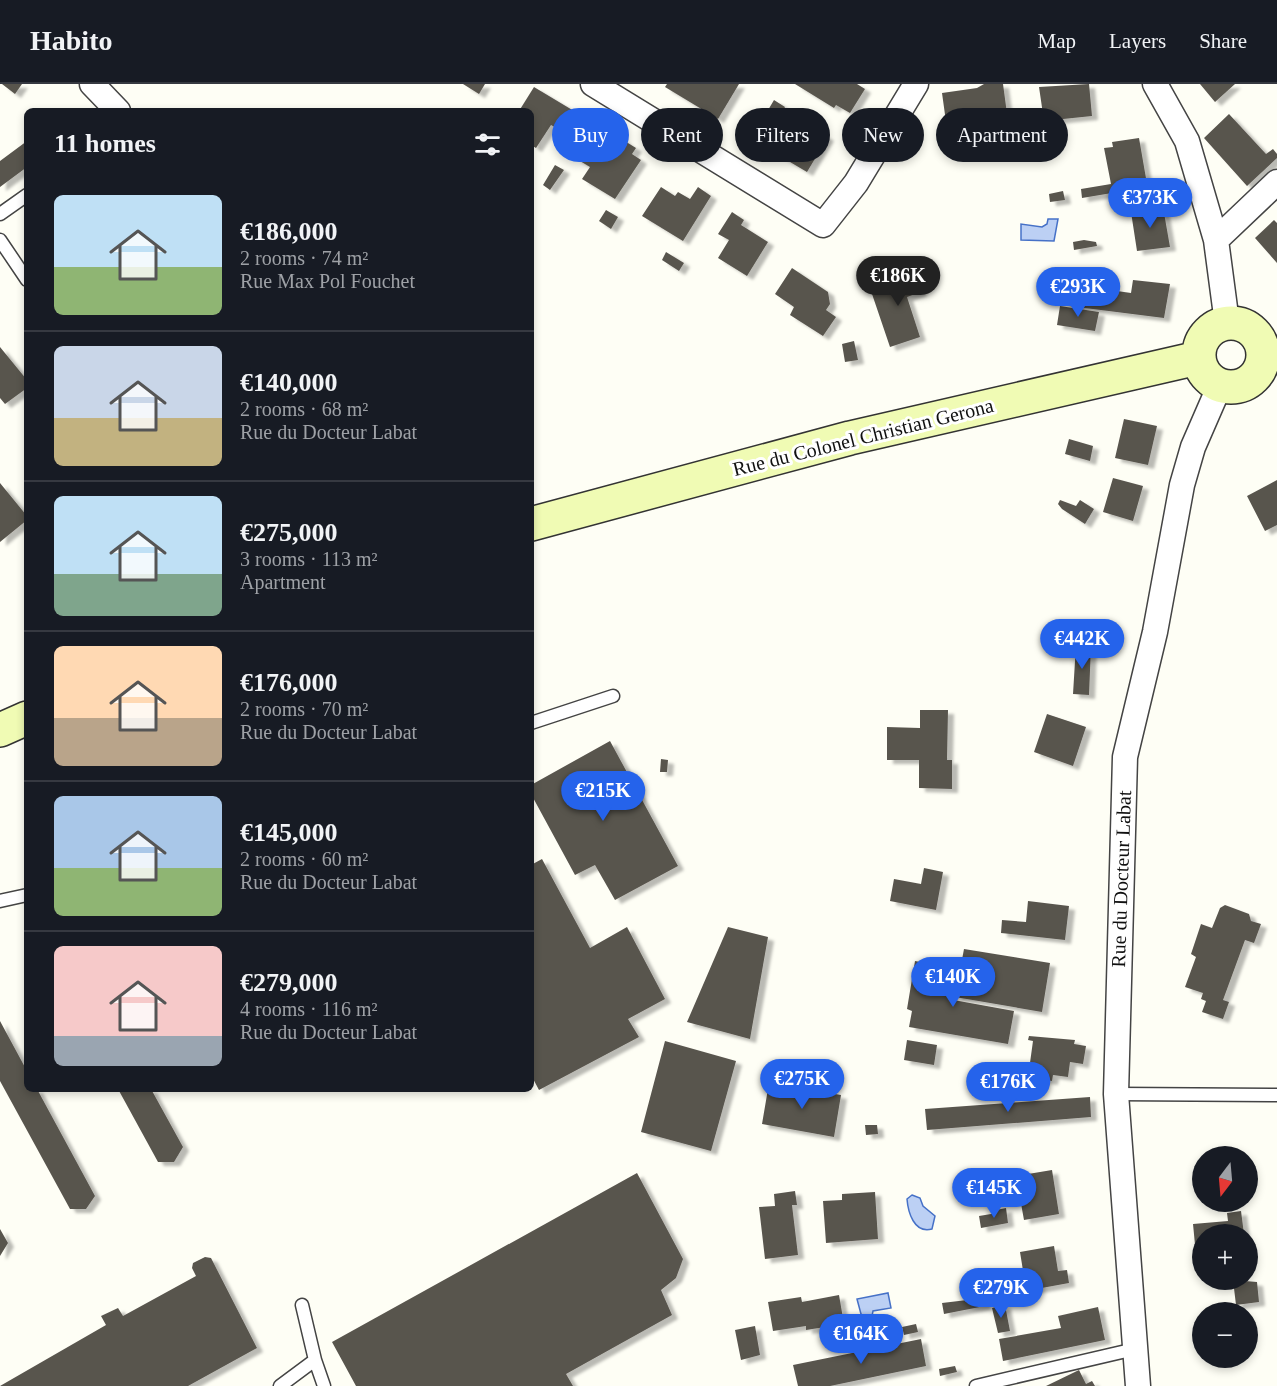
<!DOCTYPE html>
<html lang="en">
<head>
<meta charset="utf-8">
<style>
  :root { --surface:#171b24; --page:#20242c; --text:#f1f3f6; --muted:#9ea1a6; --line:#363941; --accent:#2563eb }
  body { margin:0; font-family:"Times New Roman",serif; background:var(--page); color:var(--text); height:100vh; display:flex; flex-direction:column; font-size:22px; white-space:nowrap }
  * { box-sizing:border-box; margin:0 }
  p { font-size:20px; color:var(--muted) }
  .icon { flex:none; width:33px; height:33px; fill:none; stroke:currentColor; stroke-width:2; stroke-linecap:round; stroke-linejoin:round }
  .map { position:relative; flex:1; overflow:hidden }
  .panel { position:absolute; left:24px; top:24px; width:510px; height:984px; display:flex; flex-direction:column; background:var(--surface); border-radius:9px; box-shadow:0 3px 9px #0003 }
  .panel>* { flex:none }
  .banner { position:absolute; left:552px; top:24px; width:570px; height:54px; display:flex; gap:12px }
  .needle { width:39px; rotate:196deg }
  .buttons { position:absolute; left:1192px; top:1062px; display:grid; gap:12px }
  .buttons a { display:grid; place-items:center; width:66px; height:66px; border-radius:50%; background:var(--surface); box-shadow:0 3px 9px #0003; font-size:30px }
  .price { position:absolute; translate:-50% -51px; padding:0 14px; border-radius:21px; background:var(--accent); color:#fff; font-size:20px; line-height:39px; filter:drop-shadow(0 2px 3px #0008) }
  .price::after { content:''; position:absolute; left:50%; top:36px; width:18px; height:14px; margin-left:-9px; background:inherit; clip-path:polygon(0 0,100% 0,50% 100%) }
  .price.on { background:#222; color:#fff }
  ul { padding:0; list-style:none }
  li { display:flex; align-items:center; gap:18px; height:150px; padding:0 30px }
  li+li { border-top:2px solid var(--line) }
  li span { display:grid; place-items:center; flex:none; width:168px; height:120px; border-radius:9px; color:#555 }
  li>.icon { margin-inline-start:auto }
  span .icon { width:72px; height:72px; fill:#fffc; stroke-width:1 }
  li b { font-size:26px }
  h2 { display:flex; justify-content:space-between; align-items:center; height:72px; padding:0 30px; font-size:26px }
  .pill { padding:0 21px; border-radius:27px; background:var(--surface); box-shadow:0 3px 9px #0003; font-size:21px; line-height:54px }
  .pill.on { background:var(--accent); color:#fff }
  header { display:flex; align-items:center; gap:36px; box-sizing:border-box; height:84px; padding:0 30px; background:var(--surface); border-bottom:2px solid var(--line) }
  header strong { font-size:28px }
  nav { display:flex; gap:33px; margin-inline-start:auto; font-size:21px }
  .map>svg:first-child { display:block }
  .water { fill:#bcd0f4; stroke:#4671c7; stroke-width:1.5 }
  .building { fill:#59554e; filter:url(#shadow) }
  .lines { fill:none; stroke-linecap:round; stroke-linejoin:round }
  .lane-casing { stroke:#444; stroke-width:15 }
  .street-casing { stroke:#444; stroke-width:27 }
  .secondary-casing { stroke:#333; stroke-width:36 }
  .lane { stroke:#fff; stroke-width:12 }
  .street { stroke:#fff; stroke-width:24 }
  .secondary { stroke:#f0fbb4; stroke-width:33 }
  .labels { text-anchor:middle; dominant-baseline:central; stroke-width:6; stroke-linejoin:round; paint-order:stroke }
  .street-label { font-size:20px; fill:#111; stroke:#fff }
</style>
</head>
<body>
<header>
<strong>Habito</strong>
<nav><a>Map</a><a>Layers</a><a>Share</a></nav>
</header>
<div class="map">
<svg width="1277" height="1302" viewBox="0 0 1277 1302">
  <defs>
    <filter id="shadow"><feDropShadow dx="6" dy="4" stdDeviation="1.5" flood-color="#0004"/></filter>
  </defs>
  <rect width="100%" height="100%" fill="#fefef5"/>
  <!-- water -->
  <path class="water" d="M1048,135H1058L1054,157L1021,156V140L1042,143L1047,140Z
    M912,1111L920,1114L923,1122L935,1132L932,1145C914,1150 908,1128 907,1115Z
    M888,1209L891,1224L873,1227L872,1232L868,1235L861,1230L857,1215Z"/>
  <!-- building -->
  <path class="building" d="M2,0H22L15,10Z
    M463,0H485L479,10Z
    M667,0H739L718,35L665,3Z
    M795,0H857L865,5L850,29L836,21L834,24Z
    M984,0H1003L1008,37L947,45L942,9L977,4Z
    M1089,0L1092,32L1044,37L1039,3Z
    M1200,0H1235L1215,18Z
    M534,3L574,27L562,47L551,41L536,64L531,61V27H519Z
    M774,16L785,23L782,29L828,53L807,88L751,55Z
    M1229,30L1266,70L1273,65L1277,70V74L1247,102L1204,54Z
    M594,44L612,56L615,51L636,64L632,70L641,76L615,115L582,95L590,83L575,74Z
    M1139,54L1147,100L1112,102V109L1082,114L1081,105L1111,100L1104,64L1113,63L1112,58Z
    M27,57V83L0,103V77Z
    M555,81L564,86L550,106L543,101Z
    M661,103L675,112L678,108L690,115L698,103L711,112L683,157L642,132Z
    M1063,107L1065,116L1050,118L1049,110Z
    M1163,123L1170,163L1137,167L1131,128Z
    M606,126L618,133L611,145L599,137Z
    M732,128L744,136L741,141L768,158L747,192L718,174L729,156L718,150Z
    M1274,136L1277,139V179L1255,154Z
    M1084,156L1096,158L1097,162L1074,166L1073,158Z
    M666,168L684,179L679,187L662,176Z
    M911,179L921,208L907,213L920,253L890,263L871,207L901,197L897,183Z
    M792,184L828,208L830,220L826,226L836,233L823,252L790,231L794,223L775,210Z
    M1133,196L1170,200L1164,234L1069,222L1072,207L1068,205V200L1131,209Z
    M1060,222L1099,228L1095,247L1057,241Z
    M854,257L858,276L845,278L842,260Z
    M0,263L27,296V304L5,320L0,314Z
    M1124,335L1157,342L1148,381L1115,374Z
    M1069,355L1093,362L1090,377L1065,370Z
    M1113,394L1143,402L1133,437L1103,428Z
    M1277,396V441L1265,447L1247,412Z
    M0,399L27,432V436L0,458Z
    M1060,416L1076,422L1080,416L1094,425L1085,440L1062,425L1058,420Z
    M1076,561L1091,562L1089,611L1073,610Z
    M920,626H948L947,676H952V705L919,704V676H887V643L920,644Z
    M1047,630L1086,643L1073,682L1034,668Z
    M610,657L678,782L615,816L595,781L575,791L531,710V701Z
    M661,675L668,676L667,688H660Z
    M542,775L590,864L627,843L665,915L628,935L639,953L539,1006L531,991V781Z
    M924,784L943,788L936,826L890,817L894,795L921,800Z
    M1028,817L1069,822L1065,856L1001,849L1002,836L1026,838Z
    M1225,821L1249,830L1251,837L1261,840L1254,859L1245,856L1223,916L1229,918L1223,935L1202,928L1206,917L1201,915L1203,909L1185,903L1196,873L1191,870L1201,840L1212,844L1220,824Z
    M728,843L768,853L750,955L687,938Z
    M964,865L1050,879L1042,928L955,913Z
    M915,877L954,884L948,915L1014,927L1008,960L909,943L912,927L907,925Z
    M0,937L27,987V1005H37L95,1112L86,1125H70L0,997Z
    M1029,952L1075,956L1074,960L1086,962L1083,980L1070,978L1068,993L1053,991L1052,997L1039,995L1040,988L1029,986L1033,957L1028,956Z
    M907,956L937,961L934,981L904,976Z
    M665,957L736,977L711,1067L641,1048Z
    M769,999L841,1011L834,1053L762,1040Z
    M118,1005H151L183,1063L174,1078H158Z
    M1090,1013L1091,1033L927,1046L925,1025Z
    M865,1041H877L878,1050L866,1051Z
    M1052,1086L1059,1130L1024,1136L1016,1092Z
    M637,1089L683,1175L676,1194L661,1206L672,1231L566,1290L573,1302H356L332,1258Z
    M795,1107L797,1121H792L798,1171L765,1175L759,1123L775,1122L774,1110Z
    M875,1108L878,1155L826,1159L823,1117L842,1116V1110Z
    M1006,1124L1008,1139L981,1144L979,1132L997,1129L996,1126Z
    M1241,1127L1244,1150H1203V1170L1196,1171L1193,1140L1228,1137L1227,1129Z
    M0,1145L8,1159L0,1172Z
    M1054,1162L1058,1187L1067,1186L1069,1199L1009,1210L1008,1202L1025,1199L1020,1168Z
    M205,1173L211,1174L257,1264L188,1302H0L106,1241L101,1232L118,1224L123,1232L196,1192L192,1184L193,1179Z
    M1233,1196L1257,1198L1259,1218L1236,1221Z
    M839,1211L844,1240L806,1246V1242L773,1247L768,1218L801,1213L802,1218Z
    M984,1214L985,1222L944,1230L942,1219Z
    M1005,1221L1010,1247L998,1249L992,1224Z
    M1098,1223L1105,1256L1003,1277L999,1255L1061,1244L1058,1232Z
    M916,1240L918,1248L904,1251L902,1243Z
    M755,1242L760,1271L741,1276L735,1246Z
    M921,1255L926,1282L830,1302H798L793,1281Z
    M955,1282L957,1288L940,1292L939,1285Z
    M1079,1286L1086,1300L1092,1297L1095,1302H1046Z"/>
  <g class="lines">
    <defs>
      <path id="lane" d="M0,130L27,111
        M0,156L27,196
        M531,639L613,612
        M0,817L27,811
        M1116,1010L1277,1011
        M315,1276L324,1302
        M280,1302L315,1276L302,1221
        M976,1302L1135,1265"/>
      <path id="street" d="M92,0L118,27
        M593,0L823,141L856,99L916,0
        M1155,0L1187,57L1216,156L1227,239
        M1216,156L1277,98
        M1138,1302L1116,1010L1125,673L1155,548L1182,401L1193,363L1220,301"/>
      <path id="secondary" d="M1199 271a32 32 0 1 1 64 0a32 32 0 1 1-64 0Z
        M531,440L850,354L1198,274
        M0,646L27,634"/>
    </defs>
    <!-- lane casing -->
    <use href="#lane" class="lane-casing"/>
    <!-- street casing -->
    <use href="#street" class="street-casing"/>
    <!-- secondary casing -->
    <use href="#secondary" class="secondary-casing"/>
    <!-- lane -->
    <use href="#lane" class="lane"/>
    <!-- street -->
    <use href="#street" class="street"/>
    <!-- secondary -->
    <use href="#secondary" class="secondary"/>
  </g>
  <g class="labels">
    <!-- street labels -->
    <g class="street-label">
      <text transform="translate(863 353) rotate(-14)">Rue du Colonel Christian Gerona</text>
      <text transform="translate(1121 795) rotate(-88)">Rue du Docteur Labat</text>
    </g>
  </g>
</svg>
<div class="buttons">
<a><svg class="needle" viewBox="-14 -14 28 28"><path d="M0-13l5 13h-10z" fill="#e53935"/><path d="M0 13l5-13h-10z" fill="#9ea1a6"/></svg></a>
<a>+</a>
<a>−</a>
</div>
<b class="price" style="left:1150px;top:145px">€373K</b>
<b class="price on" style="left:898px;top:223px">€186K</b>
<b class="price" style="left:1078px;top:234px">€293K</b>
<b class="price" style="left:1082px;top:586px">€442K</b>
<b class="price" style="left:603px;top:738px">€215K</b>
<b class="price" style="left:953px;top:924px">€140K</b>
<b class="price" style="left:802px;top:1026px">€275K</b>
<b class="price" style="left:1008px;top:1029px">€176K</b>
<b class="price" style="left:994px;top:1135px">€145K</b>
<b class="price" style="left:1001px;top:1235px">€279K</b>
<b class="price" style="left:861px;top:1281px">€164K</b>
<div class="banner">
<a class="pill on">Buy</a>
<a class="pill">Rent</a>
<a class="pill">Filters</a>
<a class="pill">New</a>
<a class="pill">Apartment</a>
</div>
<section class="panel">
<h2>11 homes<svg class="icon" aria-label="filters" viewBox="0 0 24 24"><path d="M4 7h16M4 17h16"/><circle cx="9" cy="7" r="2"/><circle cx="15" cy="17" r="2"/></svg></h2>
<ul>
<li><span style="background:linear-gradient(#bfe0f5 60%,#8fb573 0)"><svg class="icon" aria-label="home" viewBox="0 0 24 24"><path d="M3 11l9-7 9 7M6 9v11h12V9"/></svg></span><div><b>€186,000</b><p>2 rooms · 74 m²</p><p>Rue Max Pol Fouchet</p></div></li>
<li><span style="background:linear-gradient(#c9d6e8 60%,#c2b280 0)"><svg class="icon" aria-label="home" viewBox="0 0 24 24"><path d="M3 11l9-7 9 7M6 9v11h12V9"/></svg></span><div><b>€140,000</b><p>2 rooms · 68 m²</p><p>Rue du Docteur Labat</p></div></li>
<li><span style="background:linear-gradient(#bfe0f5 65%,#7fa58c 0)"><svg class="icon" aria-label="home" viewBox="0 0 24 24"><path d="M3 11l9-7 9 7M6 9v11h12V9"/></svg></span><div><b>€275,000</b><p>3 rooms · 113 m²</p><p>Apartment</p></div></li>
<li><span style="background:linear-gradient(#ffd9b3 60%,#b9a48a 0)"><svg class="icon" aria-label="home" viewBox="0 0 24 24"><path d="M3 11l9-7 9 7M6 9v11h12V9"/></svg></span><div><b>€176,000</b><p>2 rooms · 70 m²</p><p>Rue du Docteur Labat</p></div></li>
<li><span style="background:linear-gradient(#a9c7e8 60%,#8fb573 0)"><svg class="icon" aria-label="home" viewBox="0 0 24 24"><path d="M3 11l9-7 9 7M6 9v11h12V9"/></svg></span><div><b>€145,000</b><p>2 rooms · 60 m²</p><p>Rue du Docteur Labat</p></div></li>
<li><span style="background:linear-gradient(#f6c9c9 75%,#9aa5b1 0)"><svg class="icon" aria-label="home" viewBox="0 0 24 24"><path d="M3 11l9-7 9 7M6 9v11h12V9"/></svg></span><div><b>€279,000</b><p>4 rooms · 116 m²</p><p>Rue du Docteur Labat</p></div></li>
</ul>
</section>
</div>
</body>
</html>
